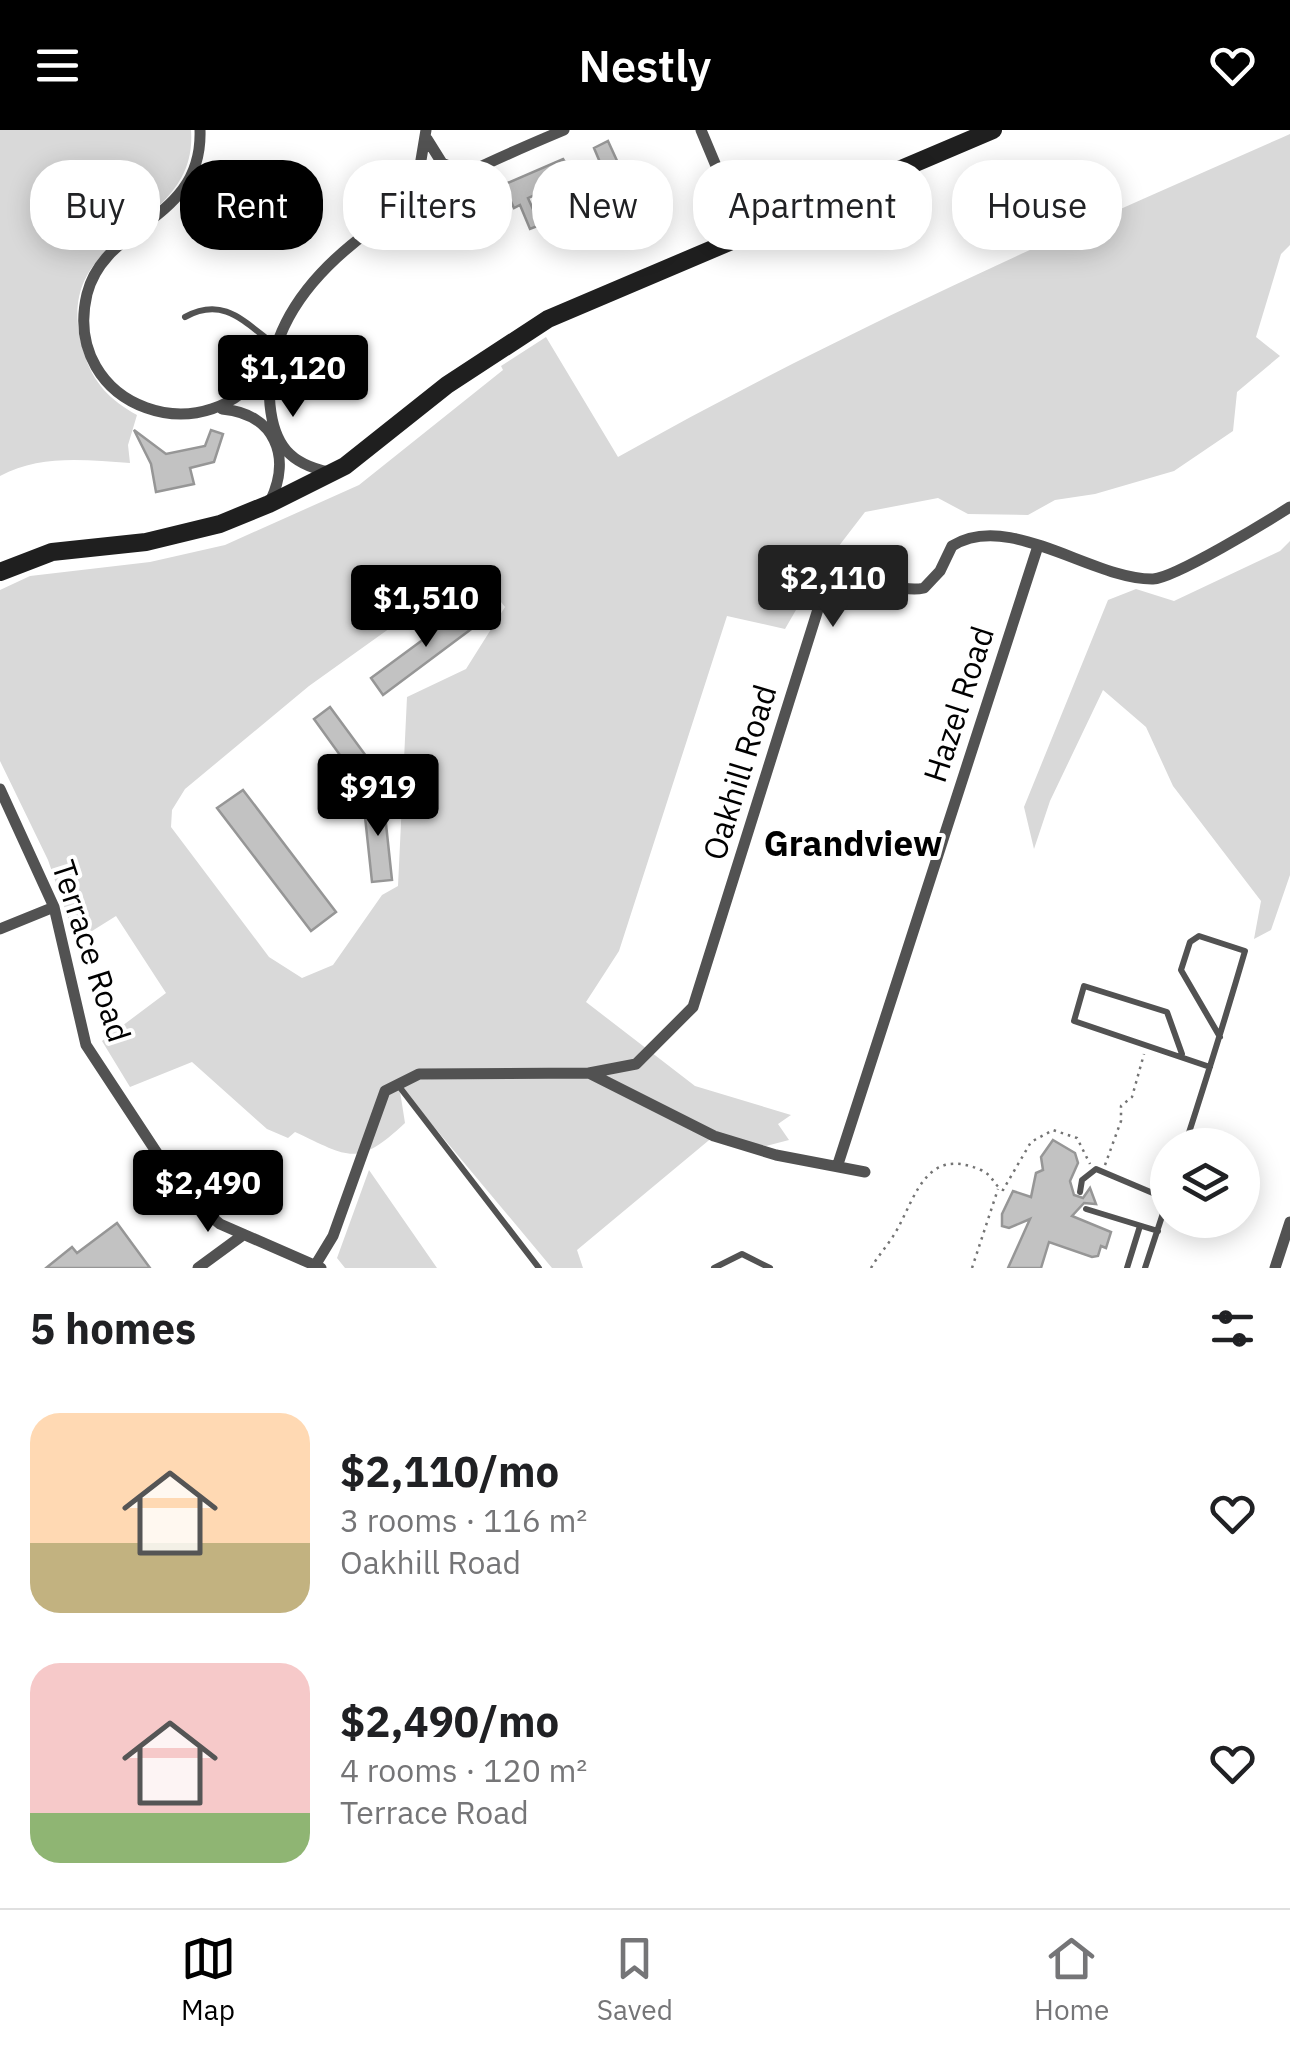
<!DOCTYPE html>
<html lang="en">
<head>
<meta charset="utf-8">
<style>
  :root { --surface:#fff; --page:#f6f6f6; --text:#202124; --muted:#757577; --line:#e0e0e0; --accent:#000 }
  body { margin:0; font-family:"IBM Plex Sans",sans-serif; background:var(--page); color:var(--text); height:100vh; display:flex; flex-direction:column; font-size:38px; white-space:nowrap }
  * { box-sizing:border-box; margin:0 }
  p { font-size:32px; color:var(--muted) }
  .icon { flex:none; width:55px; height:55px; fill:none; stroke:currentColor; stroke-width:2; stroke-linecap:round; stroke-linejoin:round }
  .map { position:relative; height:1138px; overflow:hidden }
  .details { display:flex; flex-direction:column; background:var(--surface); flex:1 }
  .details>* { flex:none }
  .hud { position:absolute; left:30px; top:30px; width:1230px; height:90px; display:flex; gap:20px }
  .tools { position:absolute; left:1150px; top:998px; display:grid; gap:20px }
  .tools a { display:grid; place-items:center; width:110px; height:110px; border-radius:50%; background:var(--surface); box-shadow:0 5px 25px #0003; font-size:50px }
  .price { position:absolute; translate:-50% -85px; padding:0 22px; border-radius:10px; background:var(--accent); color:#fff; font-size:32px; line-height:65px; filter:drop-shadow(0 2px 5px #0008) }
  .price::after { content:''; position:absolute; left:50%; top:60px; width:30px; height:22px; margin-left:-15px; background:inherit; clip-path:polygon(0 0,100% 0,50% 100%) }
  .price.on { background:#222; color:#fff }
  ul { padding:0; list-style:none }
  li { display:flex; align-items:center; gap:30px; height:250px; padding:0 30px }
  li span { display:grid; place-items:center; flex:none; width:280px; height:200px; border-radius:30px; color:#555 }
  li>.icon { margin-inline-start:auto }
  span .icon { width:120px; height:120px; fill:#fffc; stroke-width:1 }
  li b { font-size:42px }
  h2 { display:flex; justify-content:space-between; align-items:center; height:120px; padding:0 30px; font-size:42px }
  .tag { padding:0 35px; border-radius:40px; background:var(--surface); box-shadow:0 5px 25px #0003; font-size:35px; line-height:90px }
  .tag.on { background:var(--accent); color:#fff }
  header { display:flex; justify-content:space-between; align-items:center; height:130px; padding:0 30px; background:var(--accent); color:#fff; font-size:45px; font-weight:600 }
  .menu { display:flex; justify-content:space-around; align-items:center; height:140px; border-top:2px solid var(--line); background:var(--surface); font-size:28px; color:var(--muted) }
  .menu a { display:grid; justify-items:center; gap:5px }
  .menu .on { color:var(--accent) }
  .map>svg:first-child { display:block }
  .green { fill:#d9d9d9; fill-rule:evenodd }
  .building { fill:#c2c2c2; stroke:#969696; stroke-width:2.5 }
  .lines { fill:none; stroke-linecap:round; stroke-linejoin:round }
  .path { stroke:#747474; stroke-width:2.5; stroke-dasharray:2.5 5; stroke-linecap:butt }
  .lane { stroke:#525252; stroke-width:6 }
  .street { stroke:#525252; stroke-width:11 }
  .secondary { stroke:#1f1f1f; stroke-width:18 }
  .labels { text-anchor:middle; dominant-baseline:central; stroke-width:8; stroke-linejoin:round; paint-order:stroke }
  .street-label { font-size:32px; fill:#000; stroke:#fff }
  .neighbourhood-label { font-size:35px; font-weight:bold; fill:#000; stroke:#fff }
</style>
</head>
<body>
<header><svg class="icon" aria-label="menu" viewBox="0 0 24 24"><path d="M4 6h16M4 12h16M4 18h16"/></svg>Nestly<svg class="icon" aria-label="heart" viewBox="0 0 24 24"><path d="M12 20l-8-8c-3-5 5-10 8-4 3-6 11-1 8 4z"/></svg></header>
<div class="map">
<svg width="1290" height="1138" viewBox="0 0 1290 1138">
  <rect width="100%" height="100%" fill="#fff"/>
  <!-- green -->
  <path class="green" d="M0,0H191C199,106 44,96 84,223C93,253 110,270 137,285L128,315L130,333C86,330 40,324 0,346Z
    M1290,4V115L1281,124L1256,207L1280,226L1237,262L1233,301L1174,341L1095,364L1055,370L1028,385L968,384L938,368L865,382L815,447L785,499L727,486L619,821L586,872L695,956L791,985L778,994L789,1010L766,1016L714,1006L577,1120L583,1138H552L399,955L405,993C357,1038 349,1027 295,1002L288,1008L267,999L192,932L130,957L102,911L166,863L116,786L76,811L48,730L0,631V460L30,446L150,432L225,415L359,355L503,240L501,236L546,207L618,327C834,205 1062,104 1290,4ZM474,438L505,477L466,539L407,567L398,756L382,765L333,835L302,848L269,827L171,697L172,680L185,659L309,556Z
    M1290,411V745L1271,800L1254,809L1261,771L1173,656L1146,597L1103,560L1050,671L1034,719L1024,677L1108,470L1136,459L1174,471L1280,421Z
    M369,1040L437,1138H345L337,1128Z"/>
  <!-- building -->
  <path class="building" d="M608,11L618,33L602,37L594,18Z
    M563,29L574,47L528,68L540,95L530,99L520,75L514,78L503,55Z
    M134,300L166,324L205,316L211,300L223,304L214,332L190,338L194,354L156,362L151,334Z
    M470,475L482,491L383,565L371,548Z
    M330,577L380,645L363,657L314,589Z
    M243,660L336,782L311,801L217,678Z
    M383,666L392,750L372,752L363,668Z
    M1053,1010L1075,1023L1078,1033L1070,1051L1074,1065L1083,1068L1090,1058L1096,1074L1084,1073L1072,1086L1111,1102L1106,1118L1101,1116L1098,1126L1092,1127L1049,1112L1041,1138H1008L1030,1089L1009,1098L1002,1096V1084L1013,1061L1031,1067L1036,1043L1043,1040L1041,1027Z
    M117,1093L150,1138H46L72,1117L77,1123Z"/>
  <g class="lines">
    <!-- path -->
    <path class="path" d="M1105,1035L1121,991V976L1132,967L1144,924
      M871,1138C879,1124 890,1113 898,1098C917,1062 928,1017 981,1040C993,1045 993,1055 1003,1060L1031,1012L1053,1000L1077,1008L1090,1034
      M972,1138L998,1059"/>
    <!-- lane -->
    <path class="lane" d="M185,187C224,166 244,192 275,215
      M1182,924L1167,882L1084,856L1074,891L1210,937
      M398,955L539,1138
      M1185,1015C1206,950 1226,886 1245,821L1199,806L1190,812L1181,840L1220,907
      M1080,1062L1082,1050L1096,1039L1167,1069
      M1086,1079L1158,1101
      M714,1138L742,1124L770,1138
      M1127,1138L1140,1096
      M1145,1138L1168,1068"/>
    <!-- street -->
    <path class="street" d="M200,0C203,92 105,92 87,164C60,278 211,331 269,231
      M701,0L745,105
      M427,9L442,33L466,43
      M399,79L420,36L426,0
      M222,279C275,284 292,326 270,372
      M329,342C290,334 274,315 270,275C257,129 452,47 564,0
      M0,659L54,777L86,915L184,1064L220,1094L321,1138
      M0,799L54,777
      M589,943L636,934L693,877L825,457C852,426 890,466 924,458L940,441L952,416C1009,380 1093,450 1153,449C1175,448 1268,391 1290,377
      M838,1034L1038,416
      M316,1134L333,1106L385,961L419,944L589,943L714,1006L776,1025L865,1042
      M198,1138L243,1105
      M1275,1138L1290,1092"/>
    <!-- secondary -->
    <path class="secondary" d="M0,442L52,422L146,412L220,394L269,374L345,336L447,255L548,189L993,0"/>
  </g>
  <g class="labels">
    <!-- street labels -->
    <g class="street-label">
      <text transform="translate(958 574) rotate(-72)">Hazel Road</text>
      <text transform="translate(739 642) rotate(-73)">Oakhill Road</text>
      <text transform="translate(92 821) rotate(72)">Terrace Road</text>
    </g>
    <!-- neighbourhood labels -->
    <g class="neighbourhood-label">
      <text x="853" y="713">Grandview</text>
    </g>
  </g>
</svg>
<div class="tools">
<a><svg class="icon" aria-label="layers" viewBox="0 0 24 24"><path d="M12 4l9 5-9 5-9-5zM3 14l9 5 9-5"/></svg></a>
</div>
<b class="price" style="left:293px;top:290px">$1,120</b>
<b class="price on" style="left:833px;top:500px">$2,110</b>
<b class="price" style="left:426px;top:520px">$1,510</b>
<b class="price" style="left:378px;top:709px">$919</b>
<b class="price" style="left:208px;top:1105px">$2,490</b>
<div class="hud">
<a class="tag">Buy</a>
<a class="tag on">Rent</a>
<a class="tag">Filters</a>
<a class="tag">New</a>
<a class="tag">Apartment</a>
<a class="tag">House</a>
</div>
</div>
<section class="details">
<h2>5 homes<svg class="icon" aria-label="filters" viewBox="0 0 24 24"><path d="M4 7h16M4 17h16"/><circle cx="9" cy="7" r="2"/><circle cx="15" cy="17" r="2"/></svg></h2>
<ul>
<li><span style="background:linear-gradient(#ffd9b3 65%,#c2b280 0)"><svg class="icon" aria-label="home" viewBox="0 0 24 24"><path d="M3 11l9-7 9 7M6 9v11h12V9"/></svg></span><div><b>$2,110/mo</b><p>3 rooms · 116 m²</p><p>Oakhill Road</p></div><svg class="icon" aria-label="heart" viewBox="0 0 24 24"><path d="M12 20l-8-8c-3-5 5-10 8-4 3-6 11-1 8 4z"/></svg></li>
<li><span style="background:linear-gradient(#f6c9c9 75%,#8fb573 0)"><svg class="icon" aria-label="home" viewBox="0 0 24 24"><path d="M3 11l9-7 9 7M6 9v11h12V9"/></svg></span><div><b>$2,490/mo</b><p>4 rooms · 120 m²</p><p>Terrace Road</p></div><svg class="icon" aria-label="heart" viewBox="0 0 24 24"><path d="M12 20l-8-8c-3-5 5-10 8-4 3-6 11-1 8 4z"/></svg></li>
</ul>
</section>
<nav class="menu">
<a class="on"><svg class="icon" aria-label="map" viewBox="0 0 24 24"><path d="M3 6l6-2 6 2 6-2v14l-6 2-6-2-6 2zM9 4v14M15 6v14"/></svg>Map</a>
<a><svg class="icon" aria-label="saved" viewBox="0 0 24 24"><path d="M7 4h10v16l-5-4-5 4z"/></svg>Saved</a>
<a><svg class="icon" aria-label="home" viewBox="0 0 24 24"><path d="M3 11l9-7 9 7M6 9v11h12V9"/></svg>Home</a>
</nav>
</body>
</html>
